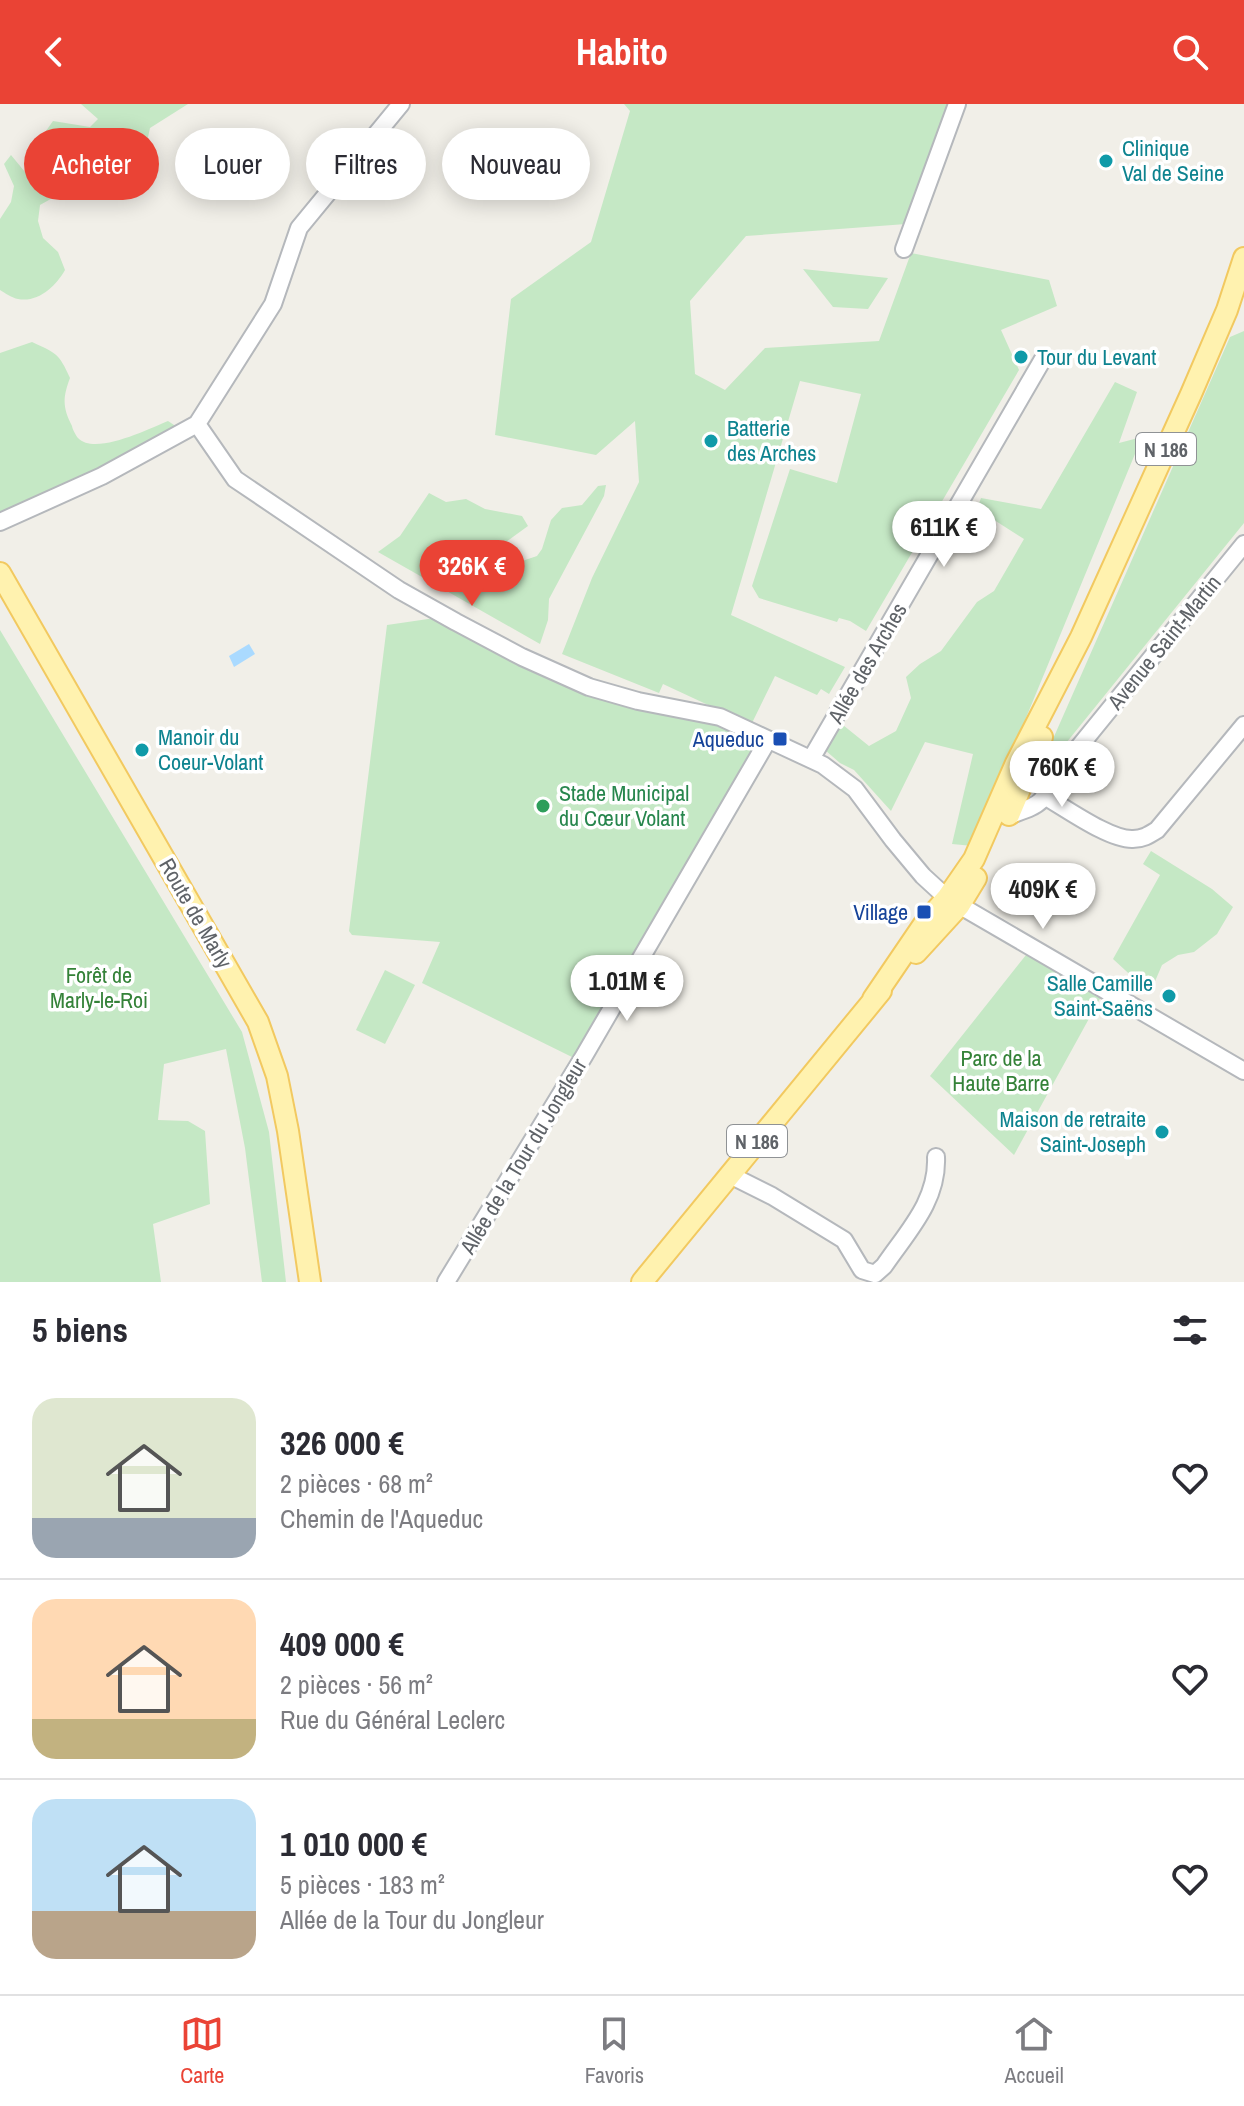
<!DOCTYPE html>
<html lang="fr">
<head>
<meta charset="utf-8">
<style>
  :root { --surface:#fff; --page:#f7f7f7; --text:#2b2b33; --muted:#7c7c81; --line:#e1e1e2; --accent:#ea4335 }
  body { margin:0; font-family:"Archivo Narrow",sans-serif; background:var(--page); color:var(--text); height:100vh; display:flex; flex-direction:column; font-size:30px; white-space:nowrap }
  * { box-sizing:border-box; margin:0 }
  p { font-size:26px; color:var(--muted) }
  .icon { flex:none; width:44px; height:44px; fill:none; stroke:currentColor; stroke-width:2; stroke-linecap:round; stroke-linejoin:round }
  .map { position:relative; height:1178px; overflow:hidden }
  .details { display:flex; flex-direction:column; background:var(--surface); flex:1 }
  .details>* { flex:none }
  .hud { position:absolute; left:24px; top:24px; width:800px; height:72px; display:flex; gap:16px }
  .price { position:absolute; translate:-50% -68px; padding:0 18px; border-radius:28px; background:#fff; color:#222; font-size:26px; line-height:52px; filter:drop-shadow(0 2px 4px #0008) }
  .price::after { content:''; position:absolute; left:50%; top:48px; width:24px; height:18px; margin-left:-12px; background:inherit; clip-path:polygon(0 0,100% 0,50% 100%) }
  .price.on { background:var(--accent); color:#fff }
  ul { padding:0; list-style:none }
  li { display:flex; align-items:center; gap:24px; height:200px; padding:0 32px }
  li+li { border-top:2px solid var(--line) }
  li span { display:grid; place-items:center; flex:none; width:224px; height:160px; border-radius:24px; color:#555 }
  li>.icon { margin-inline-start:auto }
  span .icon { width:96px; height:96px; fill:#fffc; stroke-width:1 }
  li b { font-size:34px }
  h2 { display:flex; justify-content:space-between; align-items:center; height:96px; padding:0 32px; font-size:34px }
  .pill { padding:0 28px; border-radius:36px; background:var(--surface); box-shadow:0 4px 20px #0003; font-size:28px; line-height:72px }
  .pill.on { background:var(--accent); color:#fff }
  header { display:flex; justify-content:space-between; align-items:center; height:104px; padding:0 32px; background:var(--accent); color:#fff; font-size:36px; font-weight:800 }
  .menu { display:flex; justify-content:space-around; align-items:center; height:112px; border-top:2px solid var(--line); background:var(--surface); font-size:22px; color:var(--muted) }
  .menu a { display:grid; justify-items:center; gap:4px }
  .menu .on { color:var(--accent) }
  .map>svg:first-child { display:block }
  .green { fill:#c5e8c5 }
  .water { fill:#aadaff }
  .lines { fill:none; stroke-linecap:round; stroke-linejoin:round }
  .minor-casing { stroke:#b5b8bc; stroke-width:20 }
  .major-casing { stroke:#f2c960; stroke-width:24 }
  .minor { stroke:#fff; stroke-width:16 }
  .major { stroke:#fff2af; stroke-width:20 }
  .culture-dot { fill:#0f9aa8; stroke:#fff; stroke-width:3 }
  .transit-dot { fill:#1a4fb4; stroke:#fff; stroke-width:3 }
  .leisure-dot { fill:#2e9e5b; stroke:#fff; stroke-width:3 }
  .labels { text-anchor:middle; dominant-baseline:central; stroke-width:7; stroke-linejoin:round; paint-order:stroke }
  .shield { fill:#fff; stroke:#8f9295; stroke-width:2 }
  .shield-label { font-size:20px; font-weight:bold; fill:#5f6368 }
  .culture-label { font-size:22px; fill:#0d838f; stroke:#fff; text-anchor:start }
  .street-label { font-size:22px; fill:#5f6368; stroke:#fff }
  .transit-label { font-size:22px; fill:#164399; stroke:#fff; text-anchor:end }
  .leisure-label { font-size:22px; fill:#27864d; stroke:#fff; text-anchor:start }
  .park-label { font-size:22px; fill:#348238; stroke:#fff }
</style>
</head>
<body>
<header><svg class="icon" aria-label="back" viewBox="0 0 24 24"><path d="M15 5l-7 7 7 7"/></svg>Habito<svg class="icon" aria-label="search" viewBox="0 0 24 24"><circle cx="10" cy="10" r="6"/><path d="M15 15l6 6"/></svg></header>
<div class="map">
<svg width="1244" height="1178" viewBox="0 0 1244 1178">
  <rect width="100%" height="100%" fill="#f1efe8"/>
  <!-- green -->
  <path class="green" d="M81,0H188L150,24L147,38L97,70L77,73L66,80L56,92L40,101L38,117L43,134L58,148L65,166C56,182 38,199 18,195C12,194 5,189 0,186V115L11,98L14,82L4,60L11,51L25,68L34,58L41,34L53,17L90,23L98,15Z
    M624,0H951L906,120L746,132L690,197L695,270L725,286L765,244L879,237L911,149L1049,176L1057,202L1001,226L1019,266L866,527L850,517L839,514L837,518L759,494L752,482L790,365L837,379L861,290L800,277L731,511L845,563L829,590L821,585L817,591L775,572L751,621L663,580L659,589L562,550L592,474L639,378L635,317L596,351L495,331L511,195L591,138L630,7Z
    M803,165L888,174L868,205L833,203Z
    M1244,227V419L1058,649L1049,644L1230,233Z
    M32,238C56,249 59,249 70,274C63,293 62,303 72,322C72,324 76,332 78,334C95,352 148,325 168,317L180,325L97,369L0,411V249Z
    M1115,278L1137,288L1119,339L1142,333L973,742L952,740L973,650L925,638L891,707L854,666L840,659L825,646L838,617L869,642L896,627L911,594L906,573L920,560L941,547L977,498L994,487L1024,435L977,405L981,394L1041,405Z
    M606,381L604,392L549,495L548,516L540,540L378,448L400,432L429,389L446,398L466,395L485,405L522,412L528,422L506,438L519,458L537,452L542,445L551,416L562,404L582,401L598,382Z
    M435,514L512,555L714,617L753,635L754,646L574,954L422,879L440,838L352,831L349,827L387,521Z
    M0,526L242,928L269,1028L286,1178H262L245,1044L226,945L164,960L158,1016L188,1017L205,1027L210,1100L153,1120L161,1178H0Z
    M1151,747L1212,785L1233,803L1217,830L1194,848L1178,851L1162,861L1150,889L1113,855L1160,771L1143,760Z
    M1026,851L1102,891L1014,1051L930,972Z
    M385,866L415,881L385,940L356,926Z"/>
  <!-- water -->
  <path class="water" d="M249,540L255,550L234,563L229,552Z"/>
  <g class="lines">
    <defs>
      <path id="minor" d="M904,145L957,0
        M197,320L235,375L399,486L456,518L522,553L589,583L638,597L720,613L823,661L855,685L893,736L923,772L947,794L1244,967
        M0,418L102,372L197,320L273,200L299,124L401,0
        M811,655L1043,255
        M1050,668L1065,660L1244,440
        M1046,693C1067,705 1110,736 1133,735C1143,735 1149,731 1157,726L1244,621
        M1008,712C1035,702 1049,701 1050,668
        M730,1071L772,1092L844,1136L862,1166L875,1170L884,1162C907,1128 938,1097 936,1053
        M446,1178L584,952L768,636"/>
      <path id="major" d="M0,469L258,918L277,972L288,1027L310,1178
        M1009,711L1042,633
        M916,849L959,802L976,774
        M873,895L924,820L947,794L974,755L1016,659L1081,533L1191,290L1227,206L1244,154
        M642,1178L881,887"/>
    </defs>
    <!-- minor casing -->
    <use href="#minor" class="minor-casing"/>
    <!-- major casing -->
    <use href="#major" class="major-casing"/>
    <!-- minor -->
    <use href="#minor" class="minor"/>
    <!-- major -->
    <use href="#major" class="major"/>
  </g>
  <!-- markers -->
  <g class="culture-dot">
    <circle cx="1106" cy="57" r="8"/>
    <circle cx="1021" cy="253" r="8"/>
    <circle cx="711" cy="337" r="8"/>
    <circle cx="142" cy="646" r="8"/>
    <circle cx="1169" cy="892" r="8"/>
    <circle cx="1162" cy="1028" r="8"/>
  </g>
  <g class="transit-dot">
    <rect x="772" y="627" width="16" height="16" rx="4"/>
    <rect x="916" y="800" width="16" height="16" rx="4"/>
  </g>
  <circle class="leisure-dot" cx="543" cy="702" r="8"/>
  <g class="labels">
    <!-- shield labels -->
    <g class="shield">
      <rect x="1136" y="329" width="60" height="32" rx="6"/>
      <rect x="727" y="1021" width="60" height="32" rx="6"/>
    </g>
    <g class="shield-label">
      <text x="1166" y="345">N 186</text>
      <text x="757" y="1037">N 186</text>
    </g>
    <!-- culture labels -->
    <g class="culture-label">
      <text x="1122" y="44">Clinique<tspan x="1122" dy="25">Val de Seine</tspan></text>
      <text x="1037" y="253">Tour du Levant</text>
      <text x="727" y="324">Batterie<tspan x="727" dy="25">des Arches</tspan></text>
      <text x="158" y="633">Manoir du<tspan x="158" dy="25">Coeur-Volant</tspan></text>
      <text x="1153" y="879" text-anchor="end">Salle Camille<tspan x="1153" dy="25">Saint-Saëns</tspan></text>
      <text x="1146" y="1015" text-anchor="end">Maison de retraite<tspan x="1146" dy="25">Saint-Joseph</tspan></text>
    </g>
    <!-- street labels -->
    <g class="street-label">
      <text transform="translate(1164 538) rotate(-51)">Avenue Saint-Martin</text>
      <text transform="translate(867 559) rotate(-60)">Allée des Arches</text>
      <text transform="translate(196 809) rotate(60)">Route de Marly</text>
      <text transform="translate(523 1052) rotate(-59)">Allée de la Tour du Jongleur</text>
    </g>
    <!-- transit labels -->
    <g class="transit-label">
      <text x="764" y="635">Aqueduc</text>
      <text x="908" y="808">Village</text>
    </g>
    <!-- leisure labels -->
    <g class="leisure-label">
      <text x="559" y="689">Stade Municipal<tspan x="559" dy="25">du Cœur Volant</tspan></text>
    </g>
    <!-- park labels -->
    <g class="park-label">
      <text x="99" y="871">Forêt de<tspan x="99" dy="25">Marly-le-Roi</tspan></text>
      <text x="1001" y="954">Parc de la<tspan x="1001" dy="25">Haute Barre</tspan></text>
    </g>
  </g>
</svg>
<b class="price" style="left:944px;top:465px">611K €</b>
<b class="price on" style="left:472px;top:504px">326K €</b>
<b class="price" style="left:1062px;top:705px">760K €</b>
<b class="price" style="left:1043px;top:827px">409K €</b>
<b class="price" style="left:627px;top:919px">1.01M €</b>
<div class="hud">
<a class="pill on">Acheter</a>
<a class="pill">Louer</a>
<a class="pill">Filtres</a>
<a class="pill">Nouveau</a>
</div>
</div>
<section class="details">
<h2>5 biens<svg class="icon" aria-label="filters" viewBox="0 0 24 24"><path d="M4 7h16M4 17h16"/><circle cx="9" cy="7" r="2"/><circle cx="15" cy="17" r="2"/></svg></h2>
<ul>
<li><span style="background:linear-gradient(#dfe7d0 75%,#9aa5b1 0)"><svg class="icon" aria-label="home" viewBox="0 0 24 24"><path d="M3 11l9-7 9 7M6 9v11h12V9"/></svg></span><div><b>326 000 €</b><p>2 pièces · 68 m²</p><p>Chemin de l'Aqueduc</p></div><svg class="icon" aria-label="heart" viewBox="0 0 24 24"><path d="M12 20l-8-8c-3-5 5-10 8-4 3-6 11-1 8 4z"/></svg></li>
<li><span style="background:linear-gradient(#ffd9b3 75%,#c2b280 0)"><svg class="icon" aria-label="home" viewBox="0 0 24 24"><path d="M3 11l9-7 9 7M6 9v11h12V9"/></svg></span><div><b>409 000 €</b><p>2 pièces · 56 m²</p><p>Rue du Général Leclerc</p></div><svg class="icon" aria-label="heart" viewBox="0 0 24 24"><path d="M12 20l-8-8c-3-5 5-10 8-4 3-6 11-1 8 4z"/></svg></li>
<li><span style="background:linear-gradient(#bfe0f5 70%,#b9a48a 0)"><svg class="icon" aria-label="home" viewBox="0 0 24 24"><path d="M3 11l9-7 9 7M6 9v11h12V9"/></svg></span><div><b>1 010 000 €</b><p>5 pièces · 183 m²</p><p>Allée de la Tour du Jongleur</p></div><svg class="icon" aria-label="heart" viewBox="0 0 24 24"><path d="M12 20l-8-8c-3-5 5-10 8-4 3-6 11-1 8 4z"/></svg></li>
</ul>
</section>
<nav class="menu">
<a class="on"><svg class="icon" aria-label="map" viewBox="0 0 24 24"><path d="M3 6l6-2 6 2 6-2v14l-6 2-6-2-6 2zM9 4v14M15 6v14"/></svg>Carte</a>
<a><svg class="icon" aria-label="saved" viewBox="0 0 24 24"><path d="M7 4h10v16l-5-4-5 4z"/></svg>Favoris</a>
<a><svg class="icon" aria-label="home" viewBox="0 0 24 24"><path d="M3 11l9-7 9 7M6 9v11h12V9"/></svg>Accueil</a>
</nav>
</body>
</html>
